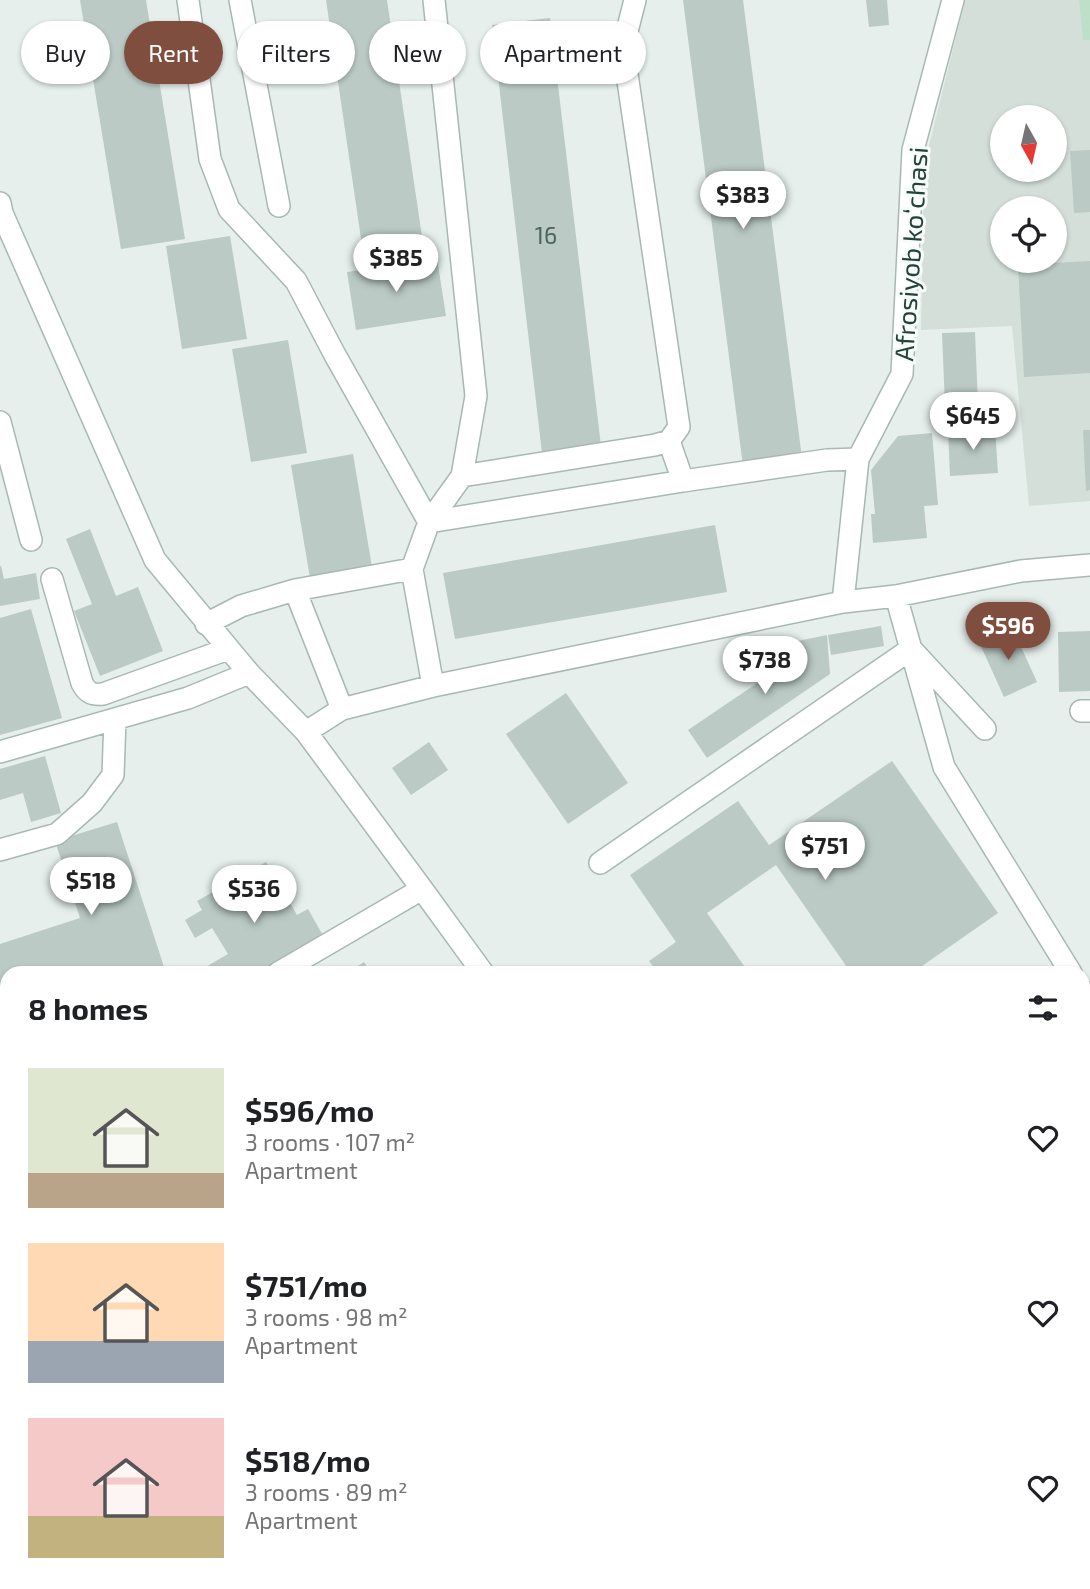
<!DOCTYPE html>
<html lang="en">
<head>
<meta charset="utf-8">
<style>
  :root { --surface:#fff; --page:#f6f6f6; --text:#202124; --muted:#757577; --accent:#7f4e3f }
  body { margin:0; font-family:"Exo 2",sans-serif; background:var(--page); color:var(--text); height:100vh; display:flex; flex-direction:column; font-size:26px; white-space:nowrap }
  * { box-sizing:border-box; margin:0 }
  p { font-size:23px; color:var(--muted) }
  .icon { flex:none; width:38px; height:38px; fill:none; stroke:currentColor; stroke-width:2; stroke-linecap:round; stroke-linejoin:round }
  .map { position:relative; flex:1; overflow:hidden }
  .sheet { position:absolute; left:0px; top:966px; width:1090px; height:623px; display:flex; flex-direction:column; background:var(--surface); border-radius:21px 21px 0 0; box-shadow:0 2px 5px #0004 }
  .sheet>* { flex:none }
  .hud { position:absolute; left:21px; top:21px; width:700px; height:63px; display:flex; gap:14px }
  .needle { width:46px; rotate:172deg }
  .tools { position:absolute; left:990px; top:105px; display:grid; gap:14px }
  .tools a { display:grid; place-items:center; width:77px; height:77px; border-radius:50%; background:var(--surface); box-shadow:0 2px 5px #0004; font-size:35px }
  .price { position:absolute; translate:-50% -60px; padding:0 16px; border-radius:24px; background:#fff; color:#222; font-size:23px; line-height:46px; filter:drop-shadow(0 2px 4px #0008) }
  .price::after { content:''; position:absolute; left:50%; top:42px; width:21px; height:16px; margin-left:-10px; background:inherit; clip-path:polygon(0 0,100% 0,50% 100%) }
  .price.on { background:var(--accent); color:#fff }
  ul { padding:0; list-style:none }
  li { display:flex; align-items:center; gap:21px; height:175px; padding:0 28px }
  li span { display:grid; place-items:center; flex:none; width:196px; height:140px; border-radius:0px; color:#555 }
  li>.icon { margin-inline-start:auto }
  span .icon { width:84px; height:84px; fill:#fffc; stroke-width:1 }
  li b { font-size:30px }
  h2 { display:flex; justify-content:space-between; align-items:center; height:84px; padding:0 28px; font-size:30px }
  .chip { padding:0 24px; border-radius:32px; background:var(--surface); box-shadow:0 2px 5px #0004; font-size:24px; line-height:63px }
  .chip.on { background:var(--accent); color:#fff }
  .map>svg:first-child { display:block }
  .built { fill:#d4dfda; fill-rule:evenodd }
  .pitch { fill:#bfe0c8 }
  .building { fill:#bbcac4 }
  .lines { fill:none; stroke-linecap:round; stroke-linejoin:round }
  .minor-casing { stroke:#a8b8b2; stroke-width:24 }
  .minor { stroke:#fff; stroke-width:21 }
  .labels { text-anchor:middle; dominant-baseline:central; stroke-width:6; stroke-linejoin:round; paint-order:stroke }
  .number-label { font-size:23px; fill:#4a645c }
  .street-label { font-size:26px; fill:#24423a; stroke:#f7fbf9 }
</style>
</head>
<body>
<div class="map">
<svg width="1090" height="1589" viewBox="0 0 1090 1589">
  <rect width="100%" height="100%" fill="#e6efeb"/>
  <!-- built -->
  <path class="built" d="M965,0H1090V501L1029,506L1012,326L921,330L924,166ZM1003,117H1055V170H1003ZM1003,208H1055V261H1003Z"/>
  <!-- pitch -->
  <path class="pitch" d="M1079,0H1090V40H1083Z"/>
  <!-- building -->
  <path class="building" d="M80,0H146L185,239L121,249Z
    M326,0H387L424,250L364,259Z
    M683,0H743L802,458L743,466Z
    M866,0H887L889,25L869,27Z
    M550,18L601,446L542,453L492,25Z
    M1090,150V212L1074,213L1070,151Z
    M230,236L247,339L182,349L166,246Z
    M437,258L446,316L356,330L347,272Z
    M1090,261V373L1024,377L1018,265Z
    M975,332L978,404L945,406L942,333Z
    M288,340L307,453L251,462L232,349Z
    M995,428L998,473L950,476L948,430Z
    M1083,430H1090V490L1086,491Z
    M932,433L938,505L924,506L927,538L873,543L871,514H875L871,470L898,436Z
    M353,454L372,567L310,578L291,465Z
    M715,525L727,592L455,639L443,573Z
    M90,529L116,596L138,587L163,651L100,676L74,611L92,604L66,539Z
    M0,566H1L4,579L36,573L40,599L0,606Z
    M31,609L62,718L0,735V618Z
    M881,626L884,646L831,655L828,635Z
    M1012,627L1037,682L1004,697L979,642Z
    M1090,631V691L1059,692L1058,632Z
    M827,635L830,674L707,758L688,730L797,656L788,643Z
    M566,693L628,783L568,824L506,734Z
    M429,742L448,770L411,795L392,768Z
    M45,756L61,813L31,822L23,793L0,800V769Z
    M892,761L998,913L912,973H851L776,865L707,913L749,973H658L649,961L676,942L630,875L738,801L769,845Z
    M117,822L166,973H7V1001L0,1003V944L80,918L55,841Z
    M266,862L297,915L308,909L325,939L265,973H190L204,968L228,954L212,928L195,938L185,920L202,910L197,901Z
    M364,962L371,973H347Z
    M7,1081V1119L0,1123V1085Z
    M1083,1164L1090,1174V1217L1083,1222Z
    M0,1193L7,1205V1262L0,1251Z
    M7,1397V1578L0,1579V1398Z
    M1083,1453L1090,1462V1578L1083,1568Z
    M443,1582H503L508,1589H448Z
    M599,1582H633L622,1589H603Z
    M736,1582H776L780,1589H740Z"/>
  <g class="lines">
    <defs>
      <path id="minor" d="M188,0L210,159L229,209L296,281L335,355L429,522L683,481
        M240,0L279,206
        M434,0L476,396L462,476
        M0,203L2,213L155,560L249,673L306,732L422,889L483,973
        M0,422L31,540
        M669,441L683,481L827,460L858,459
        M52,579L82,683C87,693 92,695 103,694L228,649
        M295,590L342,709
        M896,596L944,767L1071,973
        M843,602L858,459L902,374L913,150L953,0
        M206,624L241,606L295,590L412,569
        M433,686L843,602L896,596L1021,571L1090,565
        M1081,711H1090
        M306,732L342,709L433,686L412,569L429,522L462,476L655,445L669,441L679,427L623,47L635,0
        M0,752L188,698L249,673
        M0,850L57,834L92,803L113,775L115,719
        M600,863L911,649L985,729
        M278,973L422,889
        M1083,991L1090,1000
        M0,1135L7,1131
        M0,1311L7,1306
        M1083,1362L1090,1371
        M417,1582L421,1589
        M881,1582L886,1589
        M1068,1582L1073,1589
        M196,1589L206,1587L215,1582"/>
    </defs>
    <!-- minor casing -->
    <use href="#minor" class="minor-casing"/>
    <!-- minor -->
    <use href="#minor" class="minor"/>
  </g>
  <g class="labels">
    <!-- number labels -->
    <g class="number-label">
      <text x="546" y="235">16</text>
    </g>
    <!-- street labels -->
    <g class="street-label">
      <text transform="translate(910 254) rotate(-86)">Afrosiyob koʻchasi</text>
    </g>
  </g>
</svg>
<div class="tools">
<a><svg class="needle" viewBox="-14 -14 28 28"><path d="M0-13l5 13h-10z" fill="#e53935"/><path d="M0 13l5-13h-10z" fill="#757577"/></svg></a>
<a><svg class="icon" aria-label="locate" viewBox="0 0 24 24"><circle cx="12" cy="12" r="6"/><path d="M12 2v4M12 18v4M2 12h4M18 12h4"/></svg></a>
</div>
<b class="price" style="left:743px;top:231px">$383</b>
<b class="price" style="left:396px;top:294px">$385</b>
<b class="price" style="left:973px;top:452px">$645</b>
<b class="price on" style="left:1008px;top:662px">$596</b>
<b class="price" style="left:765px;top:696px">$738</b>
<b class="price" style="left:825px;top:882px">$751</b>
<b class="price" style="left:91px;top:917px">$518</b>
<b class="price" style="left:254px;top:925px">$536</b>
<div class="hud">
<a class="chip">Buy</a>
<a class="chip on">Rent</a>
<a class="chip">Filters</a>
<a class="chip">New</a>
<a class="chip">Apartment</a>
</div>
<section class="sheet">
<h2>8 homes<svg class="icon" aria-label="filters" viewBox="0 0 24 24"><path d="M4 7h16M4 17h16"/><circle cx="9" cy="7" r="2"/><circle cx="15" cy="17" r="2"/></svg></h2>
<ul>
<li><span style="background:linear-gradient(#dfe7d0 75%,#b9a48a 0)"><svg class="icon" aria-label="home" viewBox="0 0 24 24"><path d="M3 11l9-7 9 7M6 9v11h12V9"/></svg></span><div><b>$596/mo</b><p>3 rooms · 107 m²</p><p>Apartment</p></div><svg class="icon" aria-label="heart" viewBox="0 0 24 24"><path d="M12 20l-8-8c-3-5 5-10 8-4 3-6 11-1 8 4z"/></svg></li>
<li><span style="background:linear-gradient(#ffd9b3 70%,#9aa5b1 0)"><svg class="icon" aria-label="home" viewBox="0 0 24 24"><path d="M3 11l9-7 9 7M6 9v11h12V9"/></svg></span><div><b>$751/mo</b><p>3 rooms · 98 m²</p><p>Apartment</p></div><svg class="icon" aria-label="heart" viewBox="0 0 24 24"><path d="M12 20l-8-8c-3-5 5-10 8-4 3-6 11-1 8 4z"/></svg></li>
<li><span style="background:linear-gradient(#f6c9c9 70%,#c2b280 0)"><svg class="icon" aria-label="home" viewBox="0 0 24 24"><path d="M3 11l9-7 9 7M6 9v11h12V9"/></svg></span><div><b>$518/mo</b><p>3 rooms · 89 m²</p><p>Apartment</p></div><svg class="icon" aria-label="heart" viewBox="0 0 24 24"><path d="M12 20l-8-8c-3-5 5-10 8-4 3-6 11-1 8 4z"/></svg></li>
</ul>
</section>
</div>
</body>
</html>
